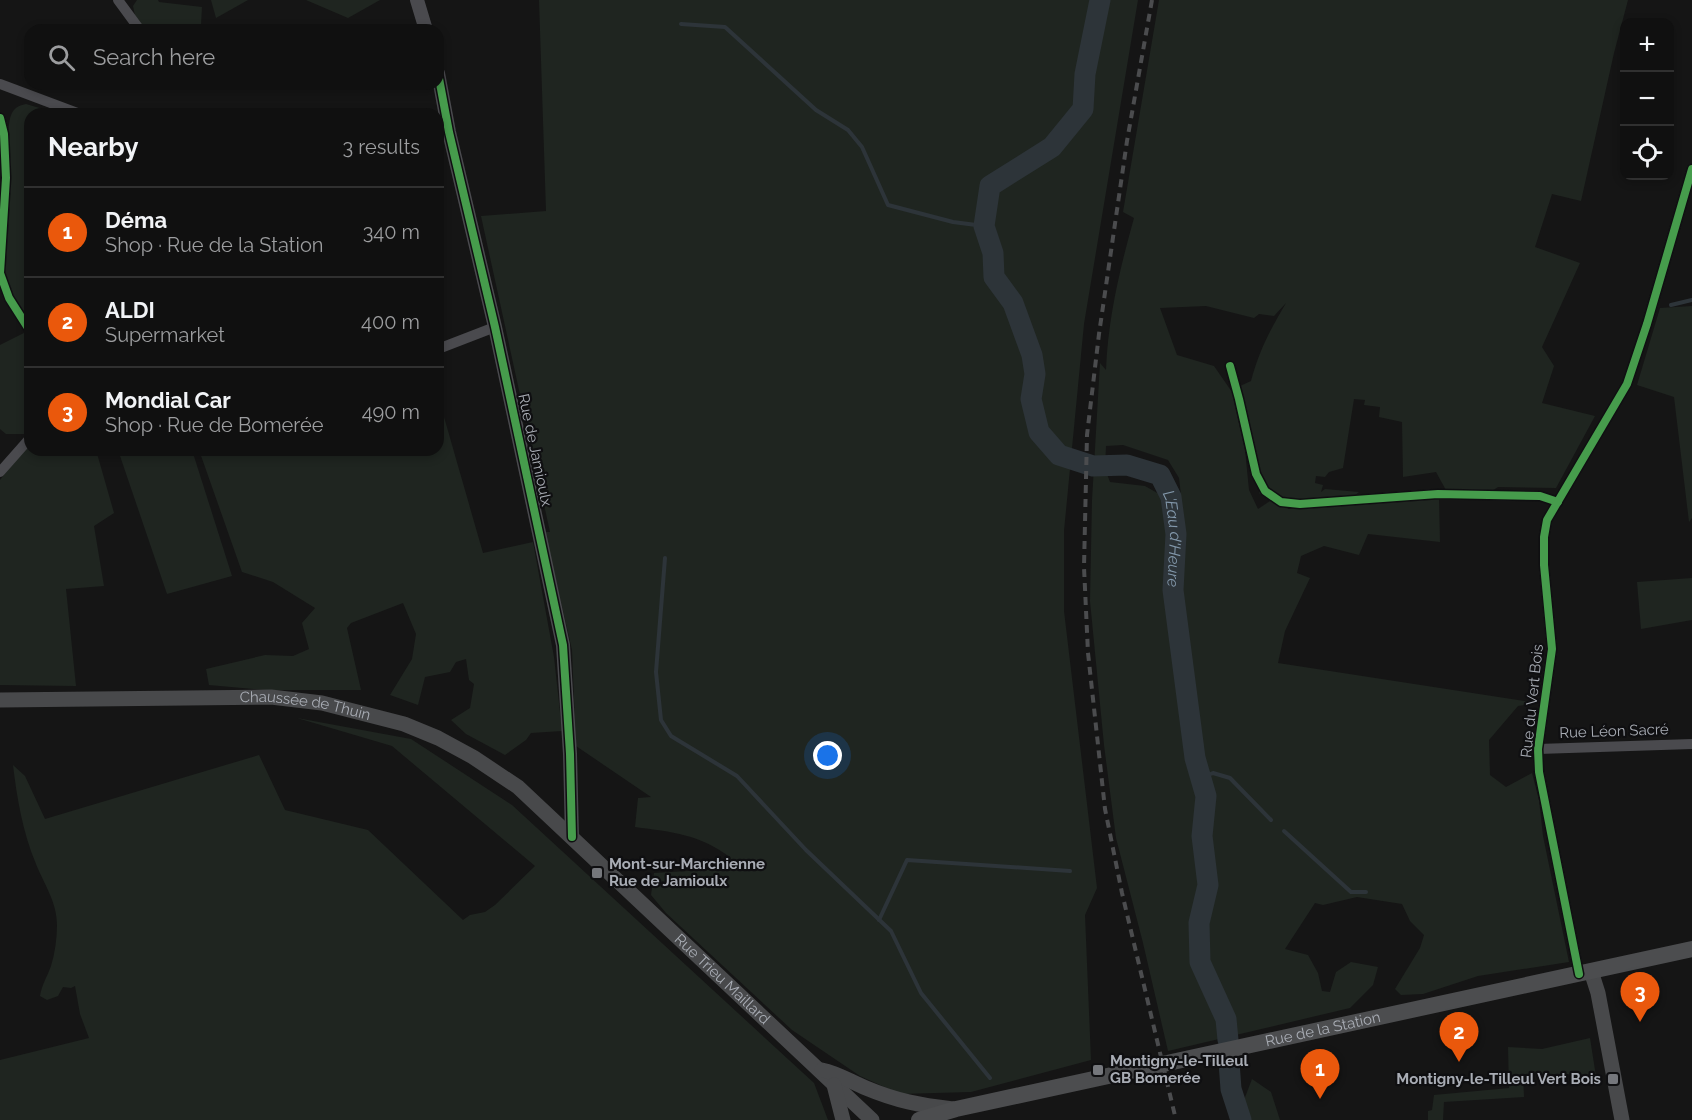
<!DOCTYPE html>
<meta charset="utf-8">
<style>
:root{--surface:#101010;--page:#191919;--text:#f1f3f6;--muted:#9c9d9f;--line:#303030;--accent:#ea580c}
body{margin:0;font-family:Raleway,sans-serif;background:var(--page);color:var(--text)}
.controls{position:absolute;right:18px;top:18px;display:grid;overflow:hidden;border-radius:12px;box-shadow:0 3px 9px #0003}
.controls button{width:54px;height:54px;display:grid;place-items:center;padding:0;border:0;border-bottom:2px solid var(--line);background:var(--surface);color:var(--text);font:30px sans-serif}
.you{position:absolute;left:828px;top:756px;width:21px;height:21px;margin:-15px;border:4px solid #fff;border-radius:50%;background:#1a73e8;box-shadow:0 0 0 9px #1a73e833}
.badge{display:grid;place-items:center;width:39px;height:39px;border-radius:50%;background:var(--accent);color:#fff;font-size:20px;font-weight:700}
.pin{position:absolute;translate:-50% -50px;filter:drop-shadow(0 2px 3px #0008)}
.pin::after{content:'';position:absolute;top:32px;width:21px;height:18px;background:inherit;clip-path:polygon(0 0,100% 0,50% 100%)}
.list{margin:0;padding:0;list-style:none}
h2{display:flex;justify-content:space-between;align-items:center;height:78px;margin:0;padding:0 24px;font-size:26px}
h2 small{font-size:20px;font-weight:400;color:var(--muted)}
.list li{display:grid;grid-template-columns:39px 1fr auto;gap:18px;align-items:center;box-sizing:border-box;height:90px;padding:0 24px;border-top:2px solid var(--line)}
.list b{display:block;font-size:22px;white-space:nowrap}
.list p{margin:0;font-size:20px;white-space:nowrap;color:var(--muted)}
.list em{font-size:20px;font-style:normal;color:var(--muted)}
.icon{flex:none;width:33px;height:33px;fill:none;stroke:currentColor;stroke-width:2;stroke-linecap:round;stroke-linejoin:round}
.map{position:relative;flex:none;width:1692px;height:1120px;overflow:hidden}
.search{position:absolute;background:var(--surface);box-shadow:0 3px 9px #0003;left:24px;top:24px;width:420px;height:66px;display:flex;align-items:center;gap:15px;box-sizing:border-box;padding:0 21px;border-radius:18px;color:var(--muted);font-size:22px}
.panel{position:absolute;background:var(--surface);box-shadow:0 3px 9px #0003;left:24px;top:108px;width:420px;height:348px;border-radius:18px}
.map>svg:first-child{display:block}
</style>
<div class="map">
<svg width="1692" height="1120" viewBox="0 0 1692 1120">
<rect width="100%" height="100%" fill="#151515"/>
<g fill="#1f2520" fill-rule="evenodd">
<polygon points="137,0 158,0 159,2 202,7 201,25 192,30 138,30 133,6"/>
<polygon points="211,0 248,0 216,18"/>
<polygon points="306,0 380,0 348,18"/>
<path d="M 539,0 L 1138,0 L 1084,324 L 1064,531 L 1064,611 L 1097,888 L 1085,915 L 1091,1060 L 971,1092 L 900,1094 L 860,1076 L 792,1030 L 666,913 L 651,895 L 654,873 L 721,869 L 731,858 C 700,834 672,832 635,827 L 638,798 L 651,797 L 576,746 L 572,650 L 545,532 L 550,532 L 481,216 L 546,211 Z"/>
<path d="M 1159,0 L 1628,0 L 1614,53 L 1581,201 L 1552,194 L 1535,247 L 1580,263 L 1542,347 L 1554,366 L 1542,403 L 1595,416 L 1556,488 L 1498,487 L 1492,491 L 1447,492 L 1436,472 L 1403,477 L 1402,422 L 1379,417 L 1380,407 L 1364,405 L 1365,400 L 1354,399 L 1343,468 L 1329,472 L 1325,477 L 1316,476 L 1315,483 L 1323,485 L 1321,492 L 1325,489 L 1359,492 L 1353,497 L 1285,501 L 1288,509 L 1302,509 L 1405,497 L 1439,498 L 1440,542 L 1368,534 L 1359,555 L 1324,546 L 1301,556 L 1297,573 L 1310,578 L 1285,631 L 1278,663 L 1537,703 L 1518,706 L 1489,740 L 1490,775 L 1506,787 L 1532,773 L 1539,800 L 1543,836 L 1569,962 L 1478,976 L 1423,994 L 1401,995 L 1395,989 L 1420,948 L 1424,935 L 1410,921 L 1402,904 L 1357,897 L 1323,905 L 1315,903 L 1285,949 L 1308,955 L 1318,973 L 1322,991 L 1330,992 L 1336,972 L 1351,962 L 1378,967 L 1373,985 L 1350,1008 L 1168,1051 L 1143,943 L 1116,838 L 1104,745 L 1090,601 L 1092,500 L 1100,363 L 1106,370 C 1108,318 1120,268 1134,218 L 1123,212 ZM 1286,303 C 1270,330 1259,351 1251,381 L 1240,386 L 1258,474 L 1259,493 L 1270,501 L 1258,509 L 1249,490 L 1245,450 L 1232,392 L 1214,366 L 1177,355 L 1160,308 L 1206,306 L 1254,318 L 1259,314 L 1274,316 ZM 1123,445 L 1168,460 L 1179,478 L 1181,495 L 1166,498 L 1145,486 L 1110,482 L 1105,469 L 1106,446 Z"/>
<path d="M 26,104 L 60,114 L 30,114 L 30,325 L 9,291 L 4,274 L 8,133 C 10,119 9,107 26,104 Z"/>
<polygon points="1692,306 1692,518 1689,522 1674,397 1637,385 1660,308"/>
<polygon points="26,332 30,339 30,432 25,434 6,434 0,429 0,345"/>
<polygon points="438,396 483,553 533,542 554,657 562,731 531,733 526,740 505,755 466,734 451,720 470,708 474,684 469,680 466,659 456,662 450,672 425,677 418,705 390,695 412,659 416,634 403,603 351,623 347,628 361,690 264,690 209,685 206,669 265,655 293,656 309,649 302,623 315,608 273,582 242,572 199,450 438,450"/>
<polygon points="30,443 30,450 96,450 114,513 94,526 104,586 66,589 76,686 0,685 0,480"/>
<polygon points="118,450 192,450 232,576 167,594"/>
<polygon points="1692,578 1692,620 1641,629 1637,582"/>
<path d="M 297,718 L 411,739 L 512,805 L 814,1083 L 828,1120 L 0,1120 L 0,1060 L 89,1038 L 80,1014 L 75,986 L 71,988 L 63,987 L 58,996 L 47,1000 L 40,996 C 42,984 47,977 51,966 C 55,953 57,938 57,925 C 57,902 44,884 36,864 C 23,833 17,799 13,765 L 25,776 L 45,819 L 259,755 L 285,810 L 368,830 L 463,920 L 470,915 L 485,912 L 495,905 L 535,866 L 392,746 Z"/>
<polygon points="1590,1038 1597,1083 1568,1074 1523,1074 1524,1097 1444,1102 1443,1120 1428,1120 1428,1111 1432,1110 1434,1095 1509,1088 1508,1047 1542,1049"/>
<polygon points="1252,1079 1271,1092 1280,1120 1246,1120 1244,1100"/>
</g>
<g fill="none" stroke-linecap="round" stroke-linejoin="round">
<g stroke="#2d3439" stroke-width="4">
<polyline points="681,24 725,27 816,110 848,130 862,147 888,205 953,222 984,226"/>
<polyline points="1671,305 1692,300"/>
<polyline points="665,558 656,672 661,720 671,736 737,776 806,850 891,931 921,993 990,1078"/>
<polyline points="1201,778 1213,773 1230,778 1271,820"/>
<polyline points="1284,831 1351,892 1366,892"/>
<polyline points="879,920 907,860 1070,871"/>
</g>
<g stroke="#2d3439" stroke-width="21">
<path id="s1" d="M 1100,0 L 1085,74 L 1083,109 L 1052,147 L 990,186 L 984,226 L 993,253 L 994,277 L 1013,303 L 1032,355 L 1035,374 L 1031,399 L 1039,432 L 1059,455 L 1093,466 L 1127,465 L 1160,475 L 1171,497 L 1176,534 L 1173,590 L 1195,758 L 1206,796 L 1202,836 L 1208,885 L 1199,923 L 1200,962 L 1226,1019 L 1228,1040"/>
<polyline points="1229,1062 1231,1089 1241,1120"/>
</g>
<g stroke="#4a4a4e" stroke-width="10">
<polyline points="118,0 140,30"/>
<polyline points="0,84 80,114"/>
<polyline points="0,118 4,134 6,178 0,273 9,298 30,331"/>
<polyline points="438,349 495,327"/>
<polyline points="1230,366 1239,399 1256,474 1265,491 1281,502 1300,504 1438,494 1540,496 1558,502"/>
<polyline points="0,472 30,438"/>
<polyline points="1538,749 1692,744"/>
<polyline points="1579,974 1539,772 1538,749 1552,649 1544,565 1544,537 1547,520 1627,384 1647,324 1692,169"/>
</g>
<g stroke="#4a4a4e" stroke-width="14">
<polyline points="417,0 426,30"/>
<polyline points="438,73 449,132 495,327 563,645 570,754 572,837"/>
</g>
<g stroke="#48494b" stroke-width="15">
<path id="s2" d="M 0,700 L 271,697 L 322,703 L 404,724 L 438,738 L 473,757 L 518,787 L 872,1120"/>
<polyline points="1591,971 1598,993 1622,1120"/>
<path d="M 822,1070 C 838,1073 851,1082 866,1088 C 897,1101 919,1105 953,1109"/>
<polyline points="834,1085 843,1120"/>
</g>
<path stroke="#4c4d4f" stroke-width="16" id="s3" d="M 919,1120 L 956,1109 L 1692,949"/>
<polyline stroke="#4b4c4e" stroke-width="4" stroke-dasharray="8 6" stroke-linecap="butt" points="1152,0 1127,141 1099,334 1087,435 1084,567 1088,653 1105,809 1122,893 1176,1120"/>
<defs>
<g id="cycleway">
<polyline points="438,73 449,132 495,327 563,645 570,754 572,837"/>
<polyline points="0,118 4,134 6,178 0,273 9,298 30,331"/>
<polyline points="1230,366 1239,399 1256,474 1265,491 1281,502 1300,504 1438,494 1540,496 1558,502"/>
<polyline points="1579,974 1539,772 1538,749 1552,649 1544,565 1544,537 1547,520 1627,384 1647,324 1692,169"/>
</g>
</defs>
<use href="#cycleway" stroke="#0f0f11" stroke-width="11"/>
<use href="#cycleway" stroke="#469c4c" stroke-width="8"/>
</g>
<g fill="#75777c" stroke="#0f0f11" stroke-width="2">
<rect x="591" y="867" width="12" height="12" rx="3"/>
<rect x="1092" y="1064" width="12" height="12" rx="3"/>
<rect x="1607" y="1073" width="12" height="12" rx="3"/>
</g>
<g text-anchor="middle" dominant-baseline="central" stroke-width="4.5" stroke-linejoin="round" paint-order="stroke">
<g font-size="15" fill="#a8acb4" stroke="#0f0f11">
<text transform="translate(535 450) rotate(78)">Rue de Jamioulx</text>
<text transform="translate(1532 701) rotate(-84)">Rue du Vert Bois</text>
<text stroke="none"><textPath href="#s2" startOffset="306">Chaussée de Thuin</textPath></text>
<text transform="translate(1614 731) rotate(-2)">Rue Léon Sacré</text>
<text stroke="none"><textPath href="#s2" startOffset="818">Rue Trieu Maillard</textPath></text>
<text stroke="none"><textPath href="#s3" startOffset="414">Rue de la Station</textPath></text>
</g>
<g font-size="15" font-weight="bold" fill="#a8acb4" stroke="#0f0f11" text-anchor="start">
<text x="609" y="864">Mont-sur-Marchienne<tspan x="609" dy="17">Rue de Jamioulx</tspan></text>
<text x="1110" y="1061">Montigny-le-Tilleul<tspan x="1110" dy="17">GB Bomerée</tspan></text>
<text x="1601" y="1079" text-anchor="end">Montigny-le-Tilleul Vert Bois</text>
</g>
<g font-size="16" font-style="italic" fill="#8398ab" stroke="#0f0f11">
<text stroke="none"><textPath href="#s1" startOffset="693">L'Eau d'Heure</textPath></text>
</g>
</g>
</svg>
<div class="controls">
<button>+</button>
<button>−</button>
<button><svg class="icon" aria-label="locate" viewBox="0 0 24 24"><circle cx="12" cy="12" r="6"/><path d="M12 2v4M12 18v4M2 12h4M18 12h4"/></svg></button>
</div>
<div class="you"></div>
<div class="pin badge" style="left:1320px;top:1099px">1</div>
<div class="pin badge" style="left:1459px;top:1062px">2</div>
<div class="pin badge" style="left:1640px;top:1022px">3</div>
<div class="search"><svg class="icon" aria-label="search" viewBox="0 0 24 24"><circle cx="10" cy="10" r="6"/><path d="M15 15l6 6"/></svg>Search here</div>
<section class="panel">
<h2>Nearby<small>3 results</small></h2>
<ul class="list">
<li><span class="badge">1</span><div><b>Déma</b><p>Shop · Rue de la Station</p></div><em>340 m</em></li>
<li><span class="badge">2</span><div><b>ALDI</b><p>Supermarket</p></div><em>400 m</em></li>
<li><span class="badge">3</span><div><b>Mondial Car</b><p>Shop · Rue de Bomerée</p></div><em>490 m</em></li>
</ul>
</section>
</div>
